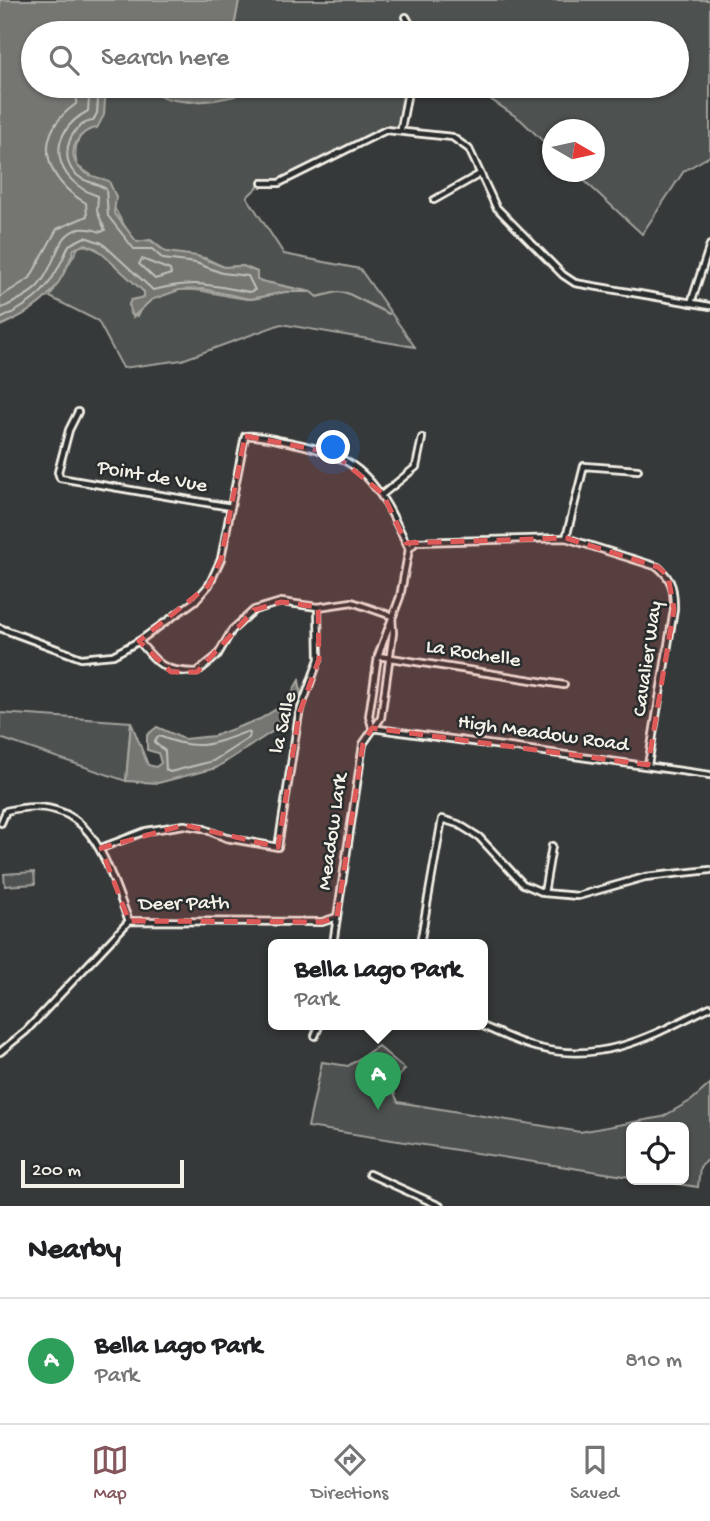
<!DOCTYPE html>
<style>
:root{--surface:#fff;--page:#f6f6f6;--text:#202124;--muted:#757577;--line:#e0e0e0;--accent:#84575d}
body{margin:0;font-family:"Gochi Hand",sans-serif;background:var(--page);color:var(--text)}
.controls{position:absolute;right:21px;bottom:21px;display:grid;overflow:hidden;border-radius:10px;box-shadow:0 2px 5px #0004}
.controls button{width:63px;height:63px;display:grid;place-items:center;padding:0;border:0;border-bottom:2px solid var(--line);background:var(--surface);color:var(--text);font:35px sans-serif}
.compass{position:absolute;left:542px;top:119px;width:63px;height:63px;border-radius:50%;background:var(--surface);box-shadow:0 2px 5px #0004;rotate:99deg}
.scale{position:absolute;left:21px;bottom:18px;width:163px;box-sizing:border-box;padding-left:7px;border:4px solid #f4f1e8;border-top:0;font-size:19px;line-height:24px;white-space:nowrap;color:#f4f1e8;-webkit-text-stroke:5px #2a2d2e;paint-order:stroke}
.you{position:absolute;left:334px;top:448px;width:24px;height:24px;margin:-18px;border:5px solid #fff;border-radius:50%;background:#1a73e8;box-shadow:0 0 0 10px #1a73e833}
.badge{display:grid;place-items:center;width:46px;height:46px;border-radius:50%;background:var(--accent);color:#fff;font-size:23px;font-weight:700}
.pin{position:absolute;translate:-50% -58px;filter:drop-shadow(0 2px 4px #0008)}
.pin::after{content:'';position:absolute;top:37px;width:24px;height:21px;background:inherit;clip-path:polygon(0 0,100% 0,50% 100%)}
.popup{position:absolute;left:268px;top:939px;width:220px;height:91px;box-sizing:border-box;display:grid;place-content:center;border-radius:10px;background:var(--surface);filter:drop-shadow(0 2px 5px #0005);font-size:23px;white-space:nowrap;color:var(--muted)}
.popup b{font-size:26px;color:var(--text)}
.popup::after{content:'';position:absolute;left:50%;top:100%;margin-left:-14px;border:14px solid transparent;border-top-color:var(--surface)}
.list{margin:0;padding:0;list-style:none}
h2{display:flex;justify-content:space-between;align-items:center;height:91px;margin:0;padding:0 28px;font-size:30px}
h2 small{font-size:23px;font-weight:400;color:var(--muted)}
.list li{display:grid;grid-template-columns:46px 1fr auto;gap:21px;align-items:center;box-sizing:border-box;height:126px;padding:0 28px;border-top:2px solid var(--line)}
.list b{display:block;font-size:26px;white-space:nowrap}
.list p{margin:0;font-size:23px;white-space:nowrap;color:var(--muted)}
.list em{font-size:23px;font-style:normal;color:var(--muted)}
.icon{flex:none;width:38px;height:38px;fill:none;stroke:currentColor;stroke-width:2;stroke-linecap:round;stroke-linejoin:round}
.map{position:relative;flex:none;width:710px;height:1206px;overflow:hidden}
.search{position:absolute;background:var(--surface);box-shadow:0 2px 5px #0004;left:21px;right:21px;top:21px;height:77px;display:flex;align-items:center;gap:18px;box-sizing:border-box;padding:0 24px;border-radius:38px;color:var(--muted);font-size:26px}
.sheet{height:217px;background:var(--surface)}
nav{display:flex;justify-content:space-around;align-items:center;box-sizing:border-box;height:98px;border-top:2px solid var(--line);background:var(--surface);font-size:19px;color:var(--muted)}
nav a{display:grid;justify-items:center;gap:4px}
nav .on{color:var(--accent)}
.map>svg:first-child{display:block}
</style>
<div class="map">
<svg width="710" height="1206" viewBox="0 0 710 1206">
<rect width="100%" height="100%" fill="#363939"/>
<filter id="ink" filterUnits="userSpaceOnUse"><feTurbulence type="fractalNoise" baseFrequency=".0143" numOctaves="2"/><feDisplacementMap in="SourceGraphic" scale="14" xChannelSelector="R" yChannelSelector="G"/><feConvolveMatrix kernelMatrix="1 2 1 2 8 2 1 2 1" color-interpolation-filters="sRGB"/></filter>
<g filter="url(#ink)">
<g fill="#4e514f" stroke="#a1a19c" stroke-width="2">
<polygon points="239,0 710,0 710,156 684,171 642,234 575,172 594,172 594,130 552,130 552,150 521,120 471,86 677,86 677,33 233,33"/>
<path d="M 106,86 L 142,86 L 188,102 L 220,99 L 241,90 L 242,86 L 409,86 L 401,129 L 386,130 L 279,183 L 262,183 L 247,197 L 284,254 L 360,269 L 415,347 L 281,324 L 182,360 L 123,368 L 98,321 L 50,297 L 79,246 C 97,241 132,278 144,292 L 144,297 L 129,304 L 130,314 L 137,316 C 166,272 207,295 247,299 C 260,300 272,293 285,292 C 292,291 299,292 307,291 L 261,281 L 257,279 L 257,272 L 243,266 L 224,267 L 205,258 L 166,252 L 151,240 L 137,243 C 118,221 113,199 95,179 C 90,173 83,170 77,166 C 69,130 93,133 103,108 C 105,102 104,92 106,86 Z"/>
<polygon points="0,713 131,722 126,781 0,738"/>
<polygon points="34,872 35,884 5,886 4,874"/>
<polygon points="378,1046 405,1069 391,1086 398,1102 580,1132 662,1117 692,1100 710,1084 710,1158 700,1167 698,1187 652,1180 684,1180 684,1127 631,1127 631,1177 308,1127 322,1062 348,1066"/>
</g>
<g fill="#757572" stroke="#a8a7a1" stroke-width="2">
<path d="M 0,0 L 239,0 L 233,33 L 33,33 L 33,86 L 106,86 L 104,115 L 97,128 C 80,129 66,150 78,166 C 85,176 98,177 109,181 L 116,197 L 114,213 L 137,242 L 150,240 L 166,252 L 197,256 L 224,267 L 243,266 L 257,272 L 257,279 L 261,281 L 311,292 L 285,292 L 250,299 L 203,289 L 179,290 L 151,300 L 133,317 L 129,304 L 131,300 L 144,297 L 144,292 L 97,249 L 86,244 L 74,249 C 60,291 41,308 0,326 Z"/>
<path d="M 142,86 L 242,86 L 235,96 C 205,103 167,107 142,86 Z"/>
<polygon points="299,680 301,693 281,726 216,768 158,783 126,781 131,722 148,765 156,767 161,763 158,753 147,750 147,735 157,727 184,739 214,736 260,719 286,703"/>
</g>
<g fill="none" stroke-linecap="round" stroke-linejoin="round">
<g stroke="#c1bfb9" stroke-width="2">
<path d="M 155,86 C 178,97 185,91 209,91 C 219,91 227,93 235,86"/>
<polygon points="142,259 170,270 171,274 155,279 139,264"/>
<path d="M 0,297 L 30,278 L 57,229 L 87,216 L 86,203 C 43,179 32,134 76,104 L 79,86"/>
<path d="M 0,309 C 12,303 29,296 38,286 C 61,261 55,216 101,232 L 105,230 L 97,211 L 98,196 C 53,181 44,134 88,111 L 90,86"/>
<path d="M 0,319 C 41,300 52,285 69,245 L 85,237 L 102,243 L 153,290 C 197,279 207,285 250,292 L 255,290 L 248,276 L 222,273 L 196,263 L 163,259 L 152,249 L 134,249 L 108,216 L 106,189 C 96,182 80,182 72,170 C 60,152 72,123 93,121 L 97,113 L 99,86"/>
<path d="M 246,732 L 250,733 L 249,738 L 213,761 L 170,772 L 166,770 L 165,751 L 154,742 L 159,736 C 196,751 209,746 246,732 Z"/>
</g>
<polyline stroke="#a8a7a1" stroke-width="2" points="311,292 317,297 337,292 347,293 389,314"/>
<defs>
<g id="street">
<polyline points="406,17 415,33"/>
<polyline points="401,129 409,86"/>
<polyline points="262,183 279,183 386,130 452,137 469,149 496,207 563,275 575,283 710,306"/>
<polyline points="434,200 480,174"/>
<polyline points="691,303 710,245"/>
<path d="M 78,412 L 69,430 L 58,472 L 60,478 L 231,507 L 245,436 C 258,434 275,440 288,442 C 365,457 377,482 409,549"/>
<polyline points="383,494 416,467 422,438"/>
<polyline points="566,538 584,466 638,470"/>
<path d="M 409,549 L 416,542 L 566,538 L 658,567 C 673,580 674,590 674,609 L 648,765"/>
<polyline points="0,628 81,658 113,655 139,641 195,601 209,585 221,559 231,507"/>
<path d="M 139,641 C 159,666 165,672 197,672 L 217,656 L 232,630 L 254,610 L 281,602 L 318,607 L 352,602 L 392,616"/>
<polyline points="378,656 564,685"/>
<polyline points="372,727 369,716 378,656 400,597 409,549"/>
<polyline points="372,728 710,775"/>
<path d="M 1,823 L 6,811 C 91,790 104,858 129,921"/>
<polyline points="101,848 146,831 184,825 202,828 226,838 278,847 299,714 319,659 318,607"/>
<polyline points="544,893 552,846"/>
<polyline points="333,944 363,744 381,718 393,633 392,616"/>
<polyline points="420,944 442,819 458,824 479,837 523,884 544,893 578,896 645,877 710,870"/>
<path d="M 478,1024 C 497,1032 518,1043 539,1048 C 605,1064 653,1035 710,1007"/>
<polyline points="315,1036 320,1024"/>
<polyline points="0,1052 26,1031 129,921 322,922 337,917"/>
<polyline points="369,1174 440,1206"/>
</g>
</defs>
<use href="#street" stroke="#f4f1e8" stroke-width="10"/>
<use href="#street" stroke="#2a2d2e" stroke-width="4.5"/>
</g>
</g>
<path fill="#de5a58" fill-opacity="0.2" stroke="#de5a58" stroke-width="5" stroke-dasharray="14 9" stroke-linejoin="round" d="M 245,436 L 333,453 L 383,494 L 406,543 L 566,538 L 658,567 L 668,576 L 674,609 L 648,765 L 372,728 L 363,744 L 337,917 L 322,922 L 129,921 L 101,848 L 184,825 L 278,847 L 299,714 L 319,659 L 318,607 L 281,602 L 254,610 L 197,672 L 171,672 L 139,641 L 209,585 L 221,559 Z"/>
<g text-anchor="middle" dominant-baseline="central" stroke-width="5" stroke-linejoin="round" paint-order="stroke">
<g font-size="21" fill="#f4f1e8" stroke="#2a2d2e">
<text transform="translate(152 478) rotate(10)">Point de Vue</text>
<text transform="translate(473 655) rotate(9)">La Rochelle</text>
<text transform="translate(649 659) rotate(-82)">Cavalier Way</text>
<text transform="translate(285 723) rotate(-77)">la Salle</text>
<text transform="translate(543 735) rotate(8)">High Meadow Road</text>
<text transform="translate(334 832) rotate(-82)">Meadow Lark</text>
<text transform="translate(184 905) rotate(-1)">Deer Path</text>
</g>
</g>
</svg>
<div class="controls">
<button><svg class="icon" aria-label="locate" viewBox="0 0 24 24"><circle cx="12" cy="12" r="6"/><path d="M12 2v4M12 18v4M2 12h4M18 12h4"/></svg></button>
</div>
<svg class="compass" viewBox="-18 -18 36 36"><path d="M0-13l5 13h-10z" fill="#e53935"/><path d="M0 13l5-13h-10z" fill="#757577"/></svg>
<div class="scale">200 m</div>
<div class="you"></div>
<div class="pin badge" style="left:378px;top:1110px;background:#2e9e5b">A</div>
<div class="popup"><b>Bella Lago Park</b>Park</div>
<div class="search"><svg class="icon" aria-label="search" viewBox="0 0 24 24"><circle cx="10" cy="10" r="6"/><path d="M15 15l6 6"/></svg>Search here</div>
</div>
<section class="sheet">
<h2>Nearby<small></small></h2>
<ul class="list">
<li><span class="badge" style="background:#2e9e5b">A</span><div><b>Bella Lago Park</b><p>Park</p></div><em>810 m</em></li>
</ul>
</section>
<nav>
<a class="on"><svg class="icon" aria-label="map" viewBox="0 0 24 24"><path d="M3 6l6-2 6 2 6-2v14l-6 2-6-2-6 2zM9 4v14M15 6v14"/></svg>Map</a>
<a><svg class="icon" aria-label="directions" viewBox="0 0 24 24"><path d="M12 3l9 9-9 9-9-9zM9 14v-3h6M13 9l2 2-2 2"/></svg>Directions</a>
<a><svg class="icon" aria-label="saved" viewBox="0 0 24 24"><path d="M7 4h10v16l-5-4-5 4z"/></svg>Saved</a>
</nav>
